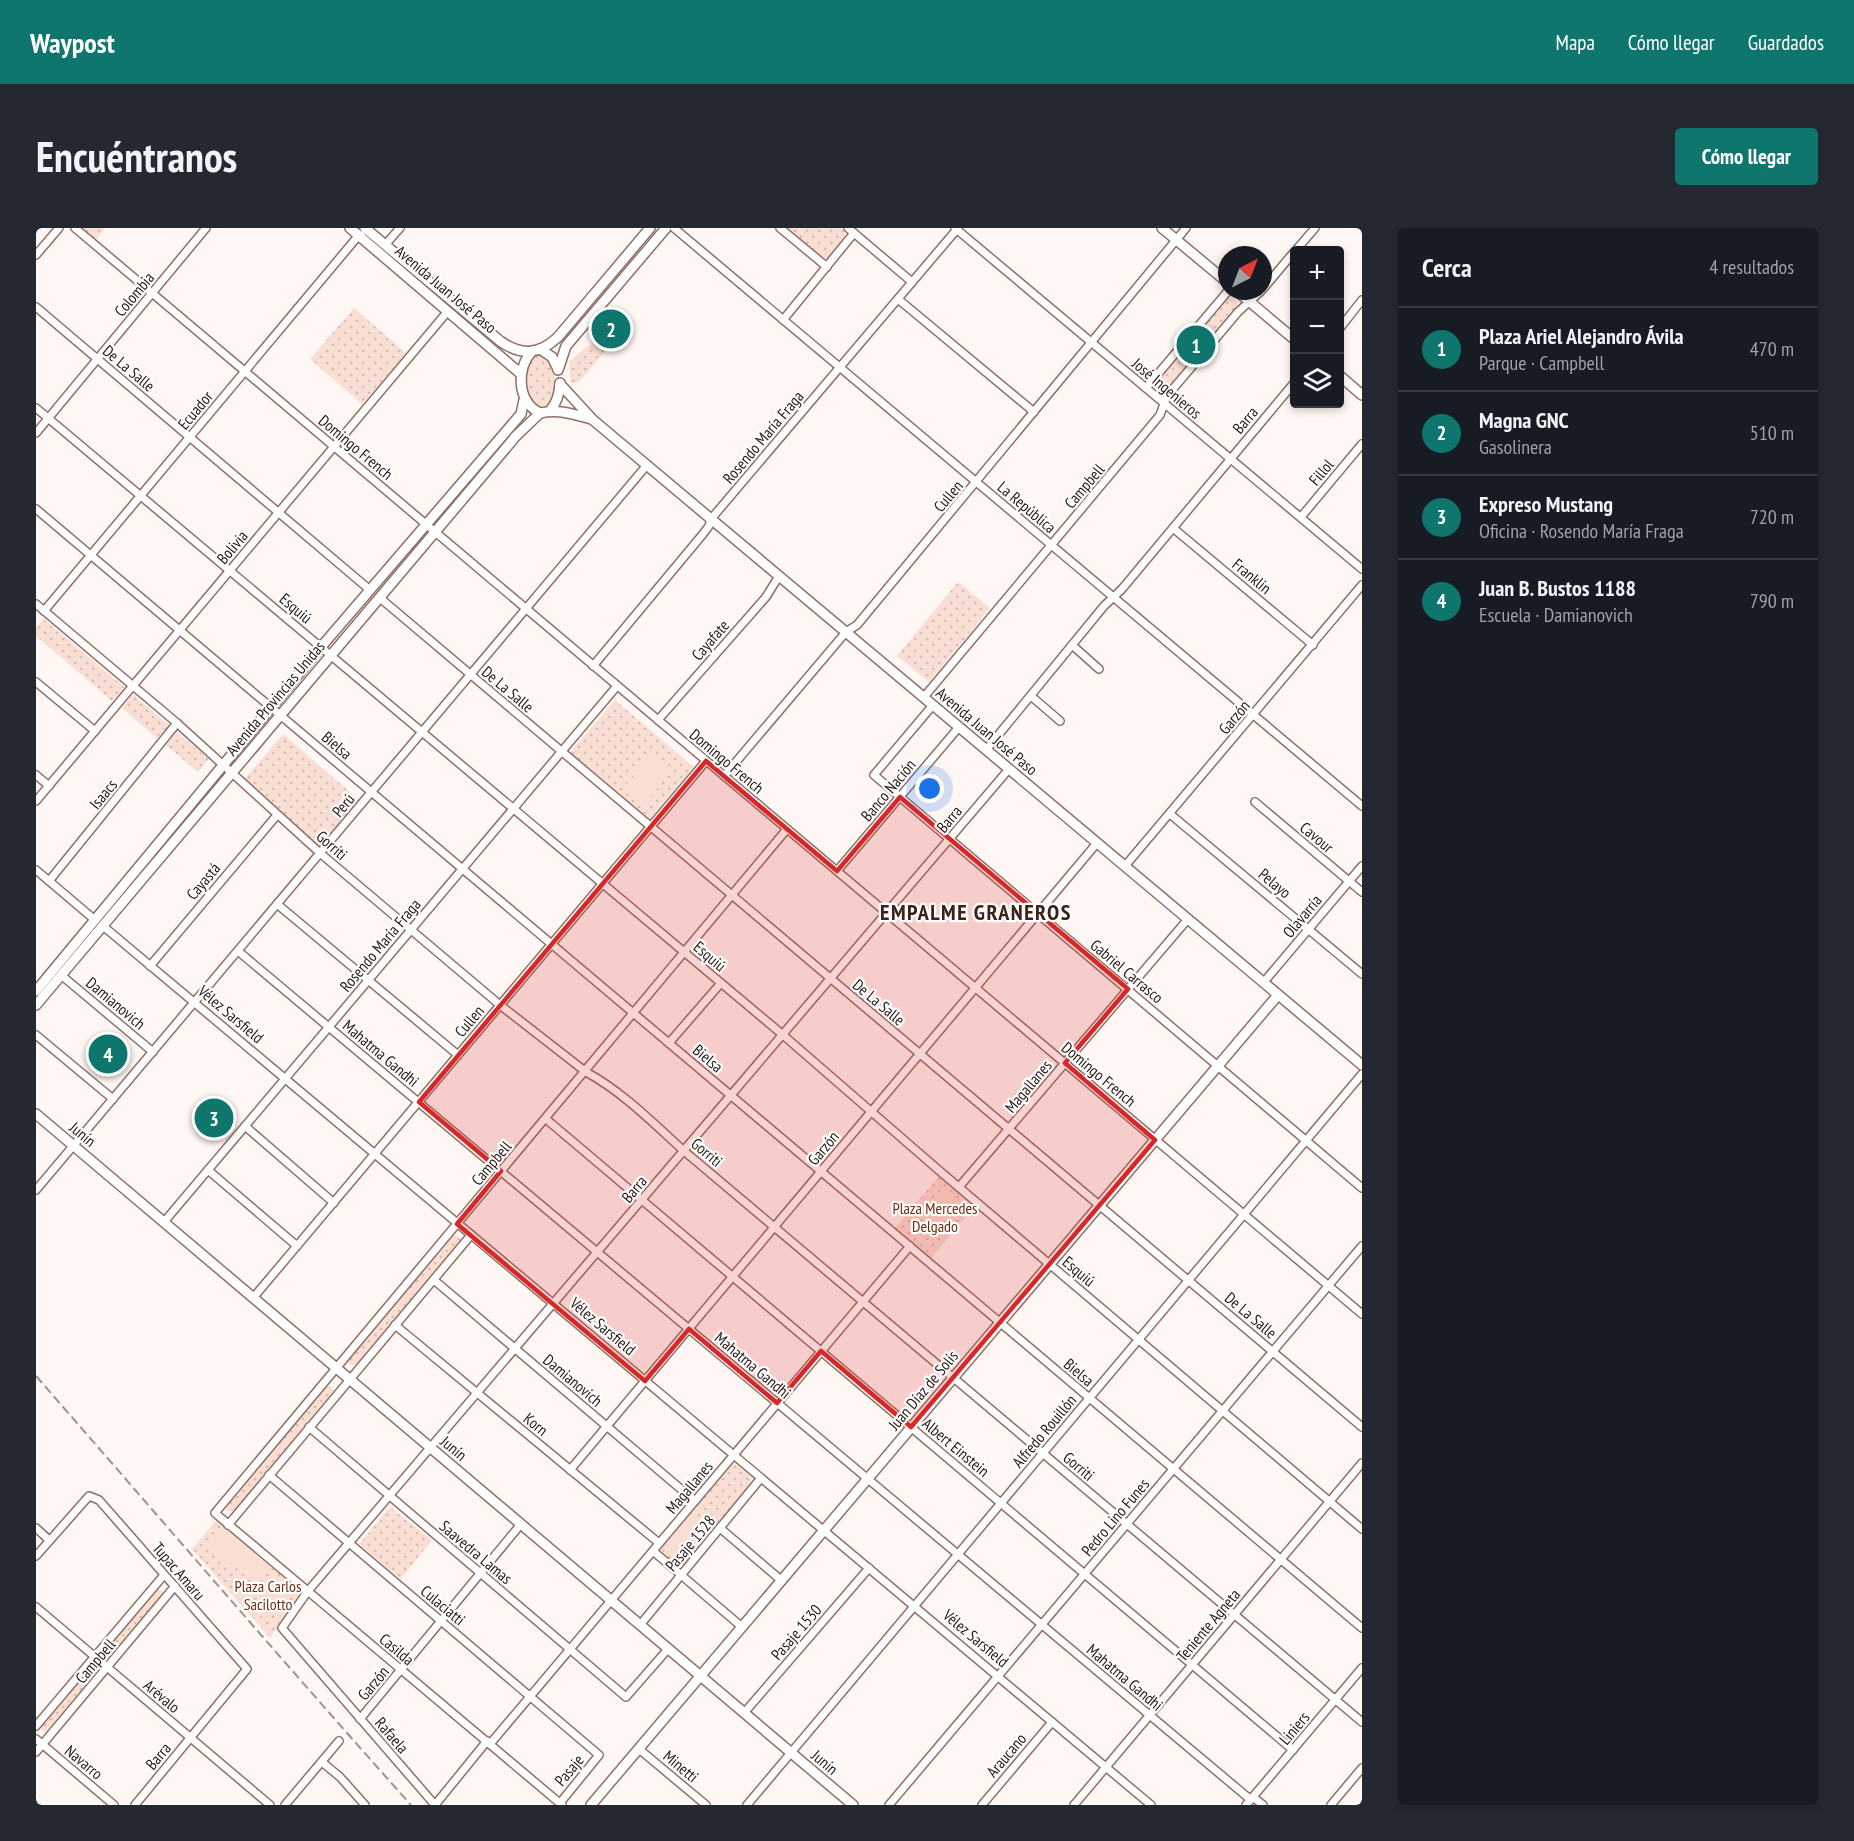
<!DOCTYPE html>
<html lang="es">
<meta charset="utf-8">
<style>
:root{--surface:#171b24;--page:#242831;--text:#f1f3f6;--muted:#9ea1a6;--line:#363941;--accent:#0f766e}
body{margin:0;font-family:"PT Sans Narrow",sans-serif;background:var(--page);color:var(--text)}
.controls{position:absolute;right:18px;top:18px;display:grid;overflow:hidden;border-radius:6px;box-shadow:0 3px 9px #0003}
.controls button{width:54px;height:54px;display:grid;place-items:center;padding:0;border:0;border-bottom:2px solid var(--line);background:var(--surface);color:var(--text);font:30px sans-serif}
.compass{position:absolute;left:1182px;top:18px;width:54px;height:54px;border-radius:50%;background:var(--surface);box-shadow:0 3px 9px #0003;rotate:42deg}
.you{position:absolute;left:894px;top:561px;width:21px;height:21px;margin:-15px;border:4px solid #fff;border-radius:50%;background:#1a73e8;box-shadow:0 0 0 9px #1a73e833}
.badge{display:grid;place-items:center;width:39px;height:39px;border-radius:50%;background:var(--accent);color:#fff;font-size:20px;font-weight:700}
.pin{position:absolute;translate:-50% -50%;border:3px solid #fff;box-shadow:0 2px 6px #0006}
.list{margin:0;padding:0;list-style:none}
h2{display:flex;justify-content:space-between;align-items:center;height:78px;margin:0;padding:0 24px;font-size:26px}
h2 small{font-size:20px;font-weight:400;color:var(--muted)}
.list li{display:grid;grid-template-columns:39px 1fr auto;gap:18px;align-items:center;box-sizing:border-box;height:84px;padding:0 24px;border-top:2px solid var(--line)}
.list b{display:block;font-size:22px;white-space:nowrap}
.list p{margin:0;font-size:20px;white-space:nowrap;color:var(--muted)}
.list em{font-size:20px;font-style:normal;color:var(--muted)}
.icon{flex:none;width:33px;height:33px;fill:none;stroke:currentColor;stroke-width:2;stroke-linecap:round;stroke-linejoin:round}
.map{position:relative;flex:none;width:1326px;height:1577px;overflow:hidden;border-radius:6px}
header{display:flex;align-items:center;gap:36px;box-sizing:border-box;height:84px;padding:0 30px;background:var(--accent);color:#fff}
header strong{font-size:28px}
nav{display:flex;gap:33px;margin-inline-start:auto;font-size:21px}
.intro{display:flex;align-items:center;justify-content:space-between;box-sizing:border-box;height:144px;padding:0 36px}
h1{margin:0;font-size:42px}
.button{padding:15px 27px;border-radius:6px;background:var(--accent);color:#fff;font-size:21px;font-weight:700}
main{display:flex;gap:36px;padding:0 36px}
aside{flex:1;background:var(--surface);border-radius:6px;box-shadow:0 3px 9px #0003}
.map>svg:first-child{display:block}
</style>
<header>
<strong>Waypost</strong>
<nav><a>Mapa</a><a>Cómo llegar</a><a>Guardados</a></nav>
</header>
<div class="intro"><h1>Encuéntranos</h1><a class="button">Cómo llegar</a></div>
<main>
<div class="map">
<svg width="1326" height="1577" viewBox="0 0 1326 1577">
<defs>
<pattern id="grass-dots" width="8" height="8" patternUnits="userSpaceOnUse" patternTransform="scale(1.5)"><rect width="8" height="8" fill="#f9ded4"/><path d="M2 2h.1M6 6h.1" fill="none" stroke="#d5beb5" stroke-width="1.8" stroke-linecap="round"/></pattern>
</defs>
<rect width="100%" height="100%" fill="#fff7f4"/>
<g fill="url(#grass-dots)">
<polygon points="44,0 69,0 59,13"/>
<polygon points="751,0 804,0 808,3 809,8 793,30 787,30"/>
<polygon points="1189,70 1197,70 1200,73 1202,81 1132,163 1126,166 1119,162 1119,153"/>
<polygon points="318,80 370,125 326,176 274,131"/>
<polygon points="559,115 565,117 569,121 568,125 543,154 535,155 533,134 549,120"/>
<path d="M 504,126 C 522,135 523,164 512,179 L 505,180 L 493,170 C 491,155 486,132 504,126 Z"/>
<polygon points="922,354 954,380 893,454 861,428"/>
<polygon points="8,391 88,459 76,473 0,408 0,400"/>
<polygon points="97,467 133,497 121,510 86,480"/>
<polygon points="579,472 658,539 613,592 533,526"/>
<polygon points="141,504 173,531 162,544 130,517"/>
<polygon points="247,506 323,572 284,620 208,552"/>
<polygon points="906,945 941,975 892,1034 856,1003"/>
<polygon points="417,1006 425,1011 423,1017 321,1137 315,1137 312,1135 313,1129"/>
<polygon points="295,1158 297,1163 294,1169 198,1283 190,1283 192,1274 287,1162 290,1159"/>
<polygon points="697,1235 716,1249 714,1257 649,1335 638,1337 627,1328 625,1318"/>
<polygon points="354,1279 396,1312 365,1351 323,1316"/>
<polygon points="181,1291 268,1364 234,1410 156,1321"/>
<polygon points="122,1361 127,1363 126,1368 79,1424 75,1424 73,1418"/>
<polygon points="55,1438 60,1440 60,1445 11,1503 7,1504 5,1498"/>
</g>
<g fill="#f9ded4">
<polygon points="616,525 636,541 609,576 588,560"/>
<polygon points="906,963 923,977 902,1001 886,987"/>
<polygon points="659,1285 675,1299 645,1334 629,1320"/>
<polygon points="187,1297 237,1338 221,1357 171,1316"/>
</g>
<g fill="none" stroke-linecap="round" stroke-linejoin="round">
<defs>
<g id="street">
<polyline points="39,0 1326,1086"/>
<polyline points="638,0 1326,578"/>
<polyline points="744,0 791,39"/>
<polyline points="812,0 876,54"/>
<polyline points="919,0 1326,341"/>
<polyline points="349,17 364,0"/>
<polyline points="1260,22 1279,0"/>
<polyline points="0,27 23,0"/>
<polyline points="1227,61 1258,24"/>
<polyline points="862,71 998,184"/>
<polyline points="0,79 334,362"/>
<polyline points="747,92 818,5"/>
<polyline points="1304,100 1326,72"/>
<polyline points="1110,160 1192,63"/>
<polyline points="0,180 747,807 906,945 1326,1301"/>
<polyline points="0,205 170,0"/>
<polyline points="0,281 1326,1400"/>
<polyline points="1265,289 1326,216"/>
<polyline points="1137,300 1277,417"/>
<polyline points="344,370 1326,1199"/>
<path d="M 0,376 L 141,495 L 284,625 L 464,777 L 550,844 C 587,864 617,895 648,923 L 1326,1494"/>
<polyline points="8,383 323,7 325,7"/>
<polyline points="1036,417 1063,441"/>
<polyline points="557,438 667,306 673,298 675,291 922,0"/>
<polyline points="0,454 59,503"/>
<polyline points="995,468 1024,493"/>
<polyline points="888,469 1124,187 1131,168 1202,84 1225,63"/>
<polyline points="897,477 838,547 1326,960"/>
<polyline points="622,492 730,369 743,348"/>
<polyline points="950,522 1068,378 1086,361 1258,155"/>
<polyline points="0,547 13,558"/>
<polyline points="688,548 810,404 821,397 1150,0"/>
<polyline points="0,573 412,83"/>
<polyline points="1219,574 1326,664"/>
<polyline points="1134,586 1326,746"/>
<polyline points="1089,638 1326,357"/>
<polyline points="0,642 59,692"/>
<polyline points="801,643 923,499"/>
<polyline points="13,653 141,495"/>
<polyline points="241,676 422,827"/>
<polyline points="67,698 1115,1577"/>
<polyline points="202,723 1215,1572"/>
<polyline points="114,738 241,587"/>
<polyline points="25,747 117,824"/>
<polyline points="1227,755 1326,638"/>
<polyline points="0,807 77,871"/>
<polyline points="633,815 685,755"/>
<polyline points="510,891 1257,1522"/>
<polyline points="209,898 298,975"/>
<polyline points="172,942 261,1018"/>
<polyline points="923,959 1152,691"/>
<polyline points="0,962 611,237"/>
<polyline points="128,994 581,458"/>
<polyline points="398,1052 659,1273"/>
<polyline points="217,1070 670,533"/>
<polyline points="359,1097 623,1315"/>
<polyline points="273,1199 590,1469 632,1421"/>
<polyline points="534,1242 1061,615"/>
<polyline points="233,1247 563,1527 524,1575"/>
<polyline points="192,1297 435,1007"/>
<polyline points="0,1300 13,1312"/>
<polyline points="684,1300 746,1353"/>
<polyline points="617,1323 706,1399"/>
<polyline points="0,1328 53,1268 63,1272 211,1441 99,1577"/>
<polyline points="0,1379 234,1577"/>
<polyline points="604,1397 725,1250"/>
<polyline points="708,1485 833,1340"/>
<polyline points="324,1491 485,1296"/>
<polyline points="0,1498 128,1347"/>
<polyline points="0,1511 78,1577"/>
<polyline points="451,1513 399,1577 246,1400 272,1363 973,541"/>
<polyline points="454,1516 874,1018"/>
<polyline points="603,1521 670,1577"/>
<polyline points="0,1524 139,1358"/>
<polyline points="286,1534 304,1549 329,1577"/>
<polyline points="1217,1569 1227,1577"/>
<polyline points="249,1577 303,1513"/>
<polyline points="526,1577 179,1285 751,601"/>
<polyline points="711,1577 1326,846"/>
<polyline points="853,1577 1326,1018"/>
<polyline points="946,1577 1016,1494"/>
<polyline points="1038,1577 1326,1235"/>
<polyline points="1210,1577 1326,1440"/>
<polyline points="1295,1577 1326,1540"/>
</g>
<g id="secondary">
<polyline points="314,0 485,146"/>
<path d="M 329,0 L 464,113 C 485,128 503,127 522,109 L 614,0"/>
<polyline points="1126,0 1191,54"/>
<polyline points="1201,63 1258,111"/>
<polyline points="504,121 516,129 522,141"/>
<path d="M 496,123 C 480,141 481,174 504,185 C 523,181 537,186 555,191"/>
<polyline points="522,142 530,118 630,0"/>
<polyline points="1304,148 1326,167"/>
<polyline points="524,156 557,192 1326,837"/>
<path d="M 514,183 C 521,174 523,167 524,155"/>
<polyline points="0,763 285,419 485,186 488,172"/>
<polyline points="0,777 480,208 504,185"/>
<polyline points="0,886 817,1577"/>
<polyline points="555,1577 1242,767"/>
</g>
</defs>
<use href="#street" stroke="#906f64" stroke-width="10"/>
<use href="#secondary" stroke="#906f64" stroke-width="12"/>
<use href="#street" stroke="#fff" stroke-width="7"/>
<use href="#secondary" stroke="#fff" stroke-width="9"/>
<path stroke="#9d938f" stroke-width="2" stroke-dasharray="9 4.5" stroke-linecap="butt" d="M 0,1148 C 125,1291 248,1435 375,1577"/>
</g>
<path fill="#d62828" fill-opacity="0.2" stroke="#d62828" stroke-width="4.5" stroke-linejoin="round" d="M 670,533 L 801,643 L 864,569 L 1092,761 L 1029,835 L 1119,912 L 875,1199 L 785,1123 L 741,1175 L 653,1101 L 609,1153 L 421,996 L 465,943 L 383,874 Z"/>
<g text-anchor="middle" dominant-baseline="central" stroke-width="4.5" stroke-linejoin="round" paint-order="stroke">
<g font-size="16" fill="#271a15" stroke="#fff">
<text transform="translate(410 61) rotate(40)">Avenida Juan José Paso</text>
<text transform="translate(98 66) rotate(-50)">Colombia</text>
<text transform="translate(93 140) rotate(40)">De La Salle</text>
<text transform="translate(1131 160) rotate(40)">José Ingenieros</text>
<text transform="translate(159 182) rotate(-50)">Ecuador</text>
<text transform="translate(1209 192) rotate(-50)">Barra</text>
<text transform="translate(727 209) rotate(-50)">Rosendo María Fraga</text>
<text transform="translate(320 219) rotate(40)">Domingo French</text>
<text transform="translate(1285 244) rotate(-50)">Fillol</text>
<text transform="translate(1048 258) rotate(-50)">Campbell</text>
<text transform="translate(912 268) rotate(-50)">Cullen</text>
<text transform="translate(991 279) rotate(40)">La República</text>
<text transform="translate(196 319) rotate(-50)">Bolivia</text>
<text transform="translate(1216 348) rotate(40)">Franklin</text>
<text transform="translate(260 380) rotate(40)">Esquiú</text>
<text transform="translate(674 412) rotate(-49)">Cayafate</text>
<text transform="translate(472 461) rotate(40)">De La Salle</text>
<text transform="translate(239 470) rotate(-50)">Avenida Provincias Unidas</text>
<text transform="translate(1198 489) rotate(-50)">Garzón</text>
<text transform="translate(951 503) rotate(40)">Avenida Juan José Paso</text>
<text transform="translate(301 517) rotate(40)">Bielsa</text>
<text transform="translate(691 533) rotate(40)">Domingo French</text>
<text transform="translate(852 562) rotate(-50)">Banco Nación</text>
<text transform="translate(67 566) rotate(-51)">Isaacs</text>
<text transform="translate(307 577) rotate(-50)">Perú</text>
<text transform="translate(913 591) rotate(-50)">Barra</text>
<text transform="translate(1281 609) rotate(40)">Cavour</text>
<text transform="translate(296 617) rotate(41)">Gorriti</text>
<text transform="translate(167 653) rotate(-50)">Cayastá</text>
<text transform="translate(1239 655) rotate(40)">Pelayo</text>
<text transform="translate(1266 688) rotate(-50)">Olavarría</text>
<text transform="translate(344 717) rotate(-50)">Rosendo María Fraga</text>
<text transform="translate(674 728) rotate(40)">Esquiú</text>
<text transform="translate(1091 743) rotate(40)">Gabriel Carrasco</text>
<text transform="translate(843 774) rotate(40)">De La Salle</text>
<text transform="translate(80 775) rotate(40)">Damianovich</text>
<text transform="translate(195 786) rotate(40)">Vélez Sarsfield</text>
<text transform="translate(433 793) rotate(-50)">Cullen</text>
<text transform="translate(345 825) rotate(40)">Mahatma Gandhi</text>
<text transform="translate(672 830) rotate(40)">Bielsa</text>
<text transform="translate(1063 846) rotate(40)">Domingo French</text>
<text transform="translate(992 858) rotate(-50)">Magallanes</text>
<text transform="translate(47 906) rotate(40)">Junín</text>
<text transform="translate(787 920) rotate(-50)">Garzón</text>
<text transform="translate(671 924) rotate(40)">Gorriti</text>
<text transform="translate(455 935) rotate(-50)">Campbell</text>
<text transform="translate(598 961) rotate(-50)">Barra</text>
<text transform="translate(1043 1043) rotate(40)">Esquiú</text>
<text transform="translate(1215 1087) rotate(40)">De La Salle</text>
<text transform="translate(567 1098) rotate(40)">Vélez Sarsfield</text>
<text transform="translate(717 1137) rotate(40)">Mahatma Gandhi</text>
<text transform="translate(1043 1144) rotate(40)">Bielsa</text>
<text transform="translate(537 1152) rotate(40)">Damianovich</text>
<text transform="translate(887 1162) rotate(-50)">Juan Díaz de Solís</text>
<text transform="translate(500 1196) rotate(39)">Korn</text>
<text transform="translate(1008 1203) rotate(-50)">Alfredo Rouillón</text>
<text transform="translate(920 1219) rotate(40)">Albert Einstein</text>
<text transform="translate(418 1220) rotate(40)">Junín</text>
<text transform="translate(1043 1238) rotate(40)">Gorriti</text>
<text transform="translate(653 1259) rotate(-50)">Magallanes</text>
<text transform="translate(1079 1289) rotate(-50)">Pedro Lino Funes</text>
<text transform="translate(654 1315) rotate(-50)">Pasaje 1528</text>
<text transform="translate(440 1324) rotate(40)">Saavedra Lamas</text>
<text transform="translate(143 1343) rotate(49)">Tupac Amaru</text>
<text transform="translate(407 1377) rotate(40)">Culaciatti</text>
<text transform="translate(1172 1397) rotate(-50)">Teniente Agneta</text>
<text transform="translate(760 1404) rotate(-49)">Pasaje 1530</text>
<text transform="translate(940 1410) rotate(40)">Vélez Sarsfield</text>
<text transform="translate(361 1421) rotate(40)">Casilda</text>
<text transform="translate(59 1433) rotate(-50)">Campbell</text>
<text transform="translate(1089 1449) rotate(40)">Mahatma Gandhi</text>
<text transform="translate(337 1455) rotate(-50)">Garzón</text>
<text transform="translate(126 1468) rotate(40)">Arévalo</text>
<text transform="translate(1258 1500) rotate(-50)">Liniers</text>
<text transform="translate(356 1507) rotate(49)">Rafaela</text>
<text transform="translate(970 1527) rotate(-50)">Araucano</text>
<text transform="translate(122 1528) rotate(-50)">Barra</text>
<text transform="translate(48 1534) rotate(40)">Navarro</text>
<text transform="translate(789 1534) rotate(40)">Junín</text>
<text transform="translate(645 1538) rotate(40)">Minetti</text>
<text transform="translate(533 1542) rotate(-50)">Pasaje</text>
</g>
<g font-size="16" fill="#6e2c10" stroke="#fff">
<text x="899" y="980">Plaza Mercedes<tspan x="899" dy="18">Delgado</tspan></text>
<text x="232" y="1358">Plaza Carlos<tspan x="232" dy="18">Sacilotto</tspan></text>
</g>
<g font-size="22" font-weight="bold" letter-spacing="1.5" fill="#3c2218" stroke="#fff">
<text x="940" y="684">EMPALME GRANEROS</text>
</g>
</g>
</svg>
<div class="controls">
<button>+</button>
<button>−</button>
<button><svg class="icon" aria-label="layers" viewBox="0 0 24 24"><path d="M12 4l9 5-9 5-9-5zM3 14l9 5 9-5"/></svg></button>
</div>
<svg class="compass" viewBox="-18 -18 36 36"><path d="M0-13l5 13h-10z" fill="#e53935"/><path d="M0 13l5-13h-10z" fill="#9ea1a6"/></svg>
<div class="you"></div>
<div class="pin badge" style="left:1160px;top:117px">1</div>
<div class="pin badge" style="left:575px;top:101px">2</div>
<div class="pin badge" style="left:178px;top:890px">3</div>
<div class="pin badge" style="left:72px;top:826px">4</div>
</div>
<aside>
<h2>Cerca<small>4 resultados</small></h2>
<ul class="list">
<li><span class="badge">1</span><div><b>Plaza Ariel Alejandro Ávila</b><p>Parque · Campbell</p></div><em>470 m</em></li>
<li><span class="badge">2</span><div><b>Magna GNC</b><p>Gasolinera</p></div><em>510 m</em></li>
<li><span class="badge">3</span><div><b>Expreso Mustang</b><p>Oficina · Rosendo María Fraga</p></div><em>720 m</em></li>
<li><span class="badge">4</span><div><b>Juan B. Bustos 1188</b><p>Escuela · Damianovich</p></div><em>790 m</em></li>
</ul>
</aside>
</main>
